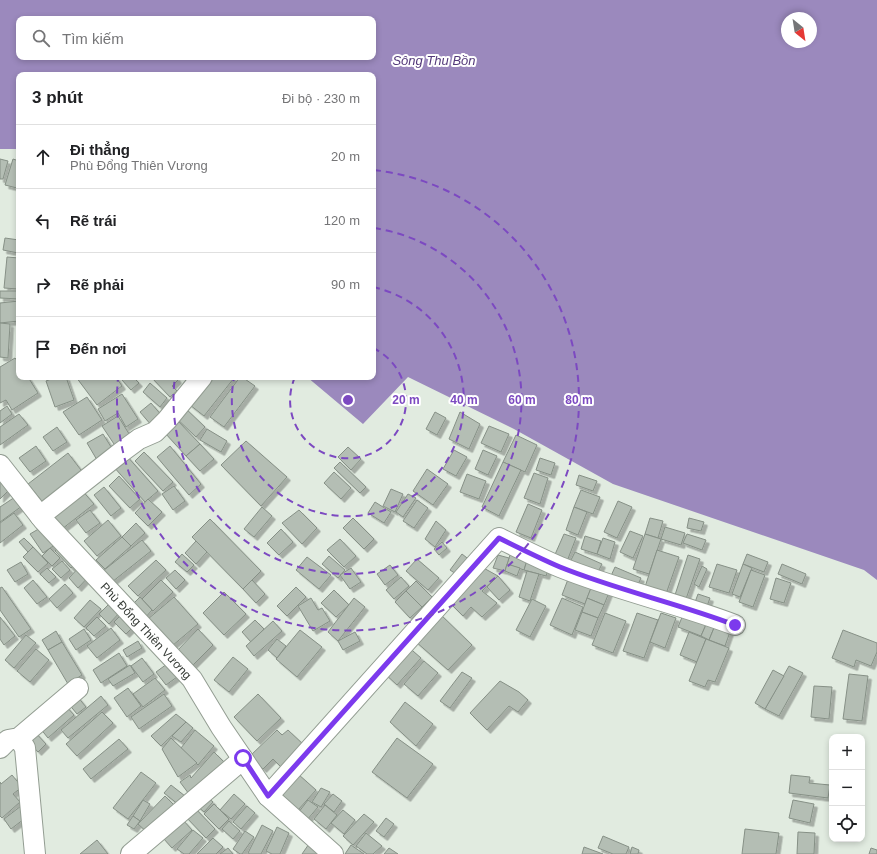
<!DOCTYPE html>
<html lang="vi">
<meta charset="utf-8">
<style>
:root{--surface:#fff;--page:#f2f2f2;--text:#202124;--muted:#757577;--line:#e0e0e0}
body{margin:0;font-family:Arial,sans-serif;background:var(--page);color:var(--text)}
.controls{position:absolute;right:12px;bottom:12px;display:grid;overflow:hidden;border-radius:8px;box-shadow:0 2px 6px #0003}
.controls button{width:36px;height:36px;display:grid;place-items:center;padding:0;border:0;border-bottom:1px solid var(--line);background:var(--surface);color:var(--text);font:20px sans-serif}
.compass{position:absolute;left:781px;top:12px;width:36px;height:36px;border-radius:50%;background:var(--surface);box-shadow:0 2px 6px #0003;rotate:150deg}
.stop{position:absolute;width:12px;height:12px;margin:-9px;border:3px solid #7c3aed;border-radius:50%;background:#fff}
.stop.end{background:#7c3aed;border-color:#fff;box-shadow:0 1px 4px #0008}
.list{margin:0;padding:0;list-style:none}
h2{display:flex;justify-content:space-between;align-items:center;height:52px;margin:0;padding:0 16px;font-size:17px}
h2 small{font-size:13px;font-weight:400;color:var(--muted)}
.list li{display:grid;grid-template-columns:26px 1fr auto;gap:12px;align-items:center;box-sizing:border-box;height:64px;padding:0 16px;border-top:1px solid var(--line)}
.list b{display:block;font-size:15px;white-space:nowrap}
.list p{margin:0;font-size:13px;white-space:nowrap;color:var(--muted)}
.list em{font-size:13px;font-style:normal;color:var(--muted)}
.icon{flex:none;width:22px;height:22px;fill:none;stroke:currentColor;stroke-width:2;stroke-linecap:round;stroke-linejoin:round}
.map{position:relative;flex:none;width:877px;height:854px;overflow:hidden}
.search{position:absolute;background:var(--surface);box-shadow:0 2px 6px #0003;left:16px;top:16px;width:360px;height:44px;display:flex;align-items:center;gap:10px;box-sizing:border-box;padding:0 14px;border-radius:8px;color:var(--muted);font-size:15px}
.panel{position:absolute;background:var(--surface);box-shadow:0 2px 6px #0003;left:16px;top:72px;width:360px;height:308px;border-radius:8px}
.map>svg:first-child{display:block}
</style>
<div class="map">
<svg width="877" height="854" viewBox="0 0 877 854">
<defs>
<filter id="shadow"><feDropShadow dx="3.5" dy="3.5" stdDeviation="0" flood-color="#0004"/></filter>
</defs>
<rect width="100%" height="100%" fill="#e1ebe0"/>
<path fill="#9b89bd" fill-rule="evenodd" d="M 0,0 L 877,0 L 877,580 L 864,570 L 613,484 L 514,429 L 408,377 L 363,424 L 307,377 L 373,377 L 373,75 L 19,75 L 19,149 L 0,149 ZM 787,18 L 811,18 L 811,42 L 787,42 ZM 19,19 L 373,19 L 373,57 L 19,57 Z"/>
<g fill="#b4beb4" stroke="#869086" filter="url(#shadow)">
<polygon points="0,159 8,161 3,179 0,179"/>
<polygon points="13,159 19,161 19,180 17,188 5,185"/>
<polygon points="5,238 19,240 18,253 3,250"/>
<polygon points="7,257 19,258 18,289 4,288"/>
<polygon points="0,291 19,291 19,299 0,298"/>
<polygon points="19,301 19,321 0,323 0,303"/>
<polygon points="0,323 10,324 8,358 0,357"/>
<polygon points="15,358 19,363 19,377 28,377 38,393 12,410 6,400 0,403 0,367"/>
<polygon points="56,377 66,377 74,400 55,407 46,381"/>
<polygon points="76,377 116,377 122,386 97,405"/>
<polygon points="123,377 133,377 139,383 131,390 121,379"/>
<polygon points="151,377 176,377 178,380 172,386 177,391 170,397"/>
<polygon points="204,377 233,377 234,378 204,416 185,401"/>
<polygon points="240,377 242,377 255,386 224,427 210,417"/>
<polygon points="150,383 167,398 160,407 143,392"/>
<polygon points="122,394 138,419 126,427 118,413 105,421 98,409"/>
<polygon points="87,397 102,420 79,435 63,412"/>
<polygon points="151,403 163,417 152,426 140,412"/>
<polygon points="7,406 12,414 0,423 0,411"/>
<polygon points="183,406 205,427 196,437 173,415"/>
<polygon points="435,412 446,418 437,435 426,429"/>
<polygon points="460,412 480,424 469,449 449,439"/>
<polygon points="19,414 28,425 0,445 0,427"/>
<polygon points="118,416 131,437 116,447 102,426"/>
<polygon points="178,421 200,444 186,456 165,433"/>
<polygon points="489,426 509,434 501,452 481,443"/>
<polygon points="57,427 67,442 53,451 43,437"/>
<polygon points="207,429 227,441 221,452 200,440"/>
<polygon points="103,434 113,450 97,460 87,443"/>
<polygon points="516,435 537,445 525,472 503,462"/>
<polygon points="246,441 287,477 261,506 221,465"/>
<polygon points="200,444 214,459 200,471 186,456"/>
<polygon points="36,446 46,461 30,472 19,458"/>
<polygon points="170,446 201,484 189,495 157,457"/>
<polygon points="348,447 361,459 351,470 338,457"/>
<polygon points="454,450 467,457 456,476 443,469"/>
<polygon points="483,450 497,456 488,475 475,469"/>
<polygon points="144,452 173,482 163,491 135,461"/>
<polygon points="68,453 84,474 45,505 28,484"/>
<polygon points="126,455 158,491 145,502 113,466"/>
<polygon points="540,458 555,463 551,475 536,470"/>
<polygon points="340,462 366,487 360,493 334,468"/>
<polygon points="503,462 521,470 499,516 482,507"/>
<polygon points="427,469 448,484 433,505 413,491"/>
<polygon points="334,472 351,488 341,499 324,483"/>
<polygon points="534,473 548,478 540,504 524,498"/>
<polygon points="467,474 486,481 479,499 460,492"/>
<polygon points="579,475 597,481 593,491 576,485"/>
<polygon points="119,476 140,499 130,508 109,486"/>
<polygon points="0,477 11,488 0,499"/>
<polygon points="174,486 185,501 173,510 162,494"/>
<polygon points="104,487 121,508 111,516 94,495"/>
<polygon points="80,488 94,504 62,529 49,513"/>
<polygon points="391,489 403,494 395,512 383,506"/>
<polygon points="581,490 600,497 593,514 574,507"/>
<polygon points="408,494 416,498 403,517 396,512"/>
<polygon points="15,497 22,506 0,522 0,507"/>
<polygon points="148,499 162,512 148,526 135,513"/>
<polygon points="417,500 428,508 414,528 403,521"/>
<polygon points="618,501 632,507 617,538 604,532"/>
<polygon points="375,502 391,512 384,523 368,513"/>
<polygon points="528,504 542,510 531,538 516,532"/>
<polygon points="262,507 272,516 254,537 244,529"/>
<polygon points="574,507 587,512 578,535 566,530"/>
<polygon points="90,510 100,523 86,533 76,520"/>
<polygon points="299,510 317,528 302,544 282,523"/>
<polygon points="14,513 23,525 0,543 0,523"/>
<polygon points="353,518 374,539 364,549 343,528"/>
<polygon points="650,518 663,521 658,538 645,534"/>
<polygon points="689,518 704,522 701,531 687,528"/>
<polygon points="210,519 261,571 243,589 192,537"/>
<polygon points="108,520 121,536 97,556 84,541"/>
<polygon points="436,521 446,530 435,547 425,539"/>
<polygon points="136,523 145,533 131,546 122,537"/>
<polygon points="47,524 59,542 43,553 30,534"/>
<polygon points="665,527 685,533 681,545 661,539"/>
<polygon points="281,529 293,542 279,555 267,543"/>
<polygon points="630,531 643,536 633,558 620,552"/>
<polygon points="564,534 576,538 566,564 553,559"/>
<polygon points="645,534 661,539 649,574 633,569"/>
<polygon points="687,534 706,540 702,550 683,543"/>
<polygon points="585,536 601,541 597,554 581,549"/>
<polygon points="122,537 131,546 105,569 96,560"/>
<polygon points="24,538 33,547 28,552 19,542"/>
<polygon points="603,538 615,542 610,559 597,554"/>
<polygon points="340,539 356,556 344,567 327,550"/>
<polygon points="142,540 151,551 112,582 103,571"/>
<polygon points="196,541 207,552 196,564 185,553"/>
<polygon points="442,542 447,548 439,555 434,549"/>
<polygon points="62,544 78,561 71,568 55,551"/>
<polygon points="33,547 48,563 38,572 23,557"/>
<polygon points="50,548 60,558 52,566 42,556"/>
<polygon points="657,550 679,557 666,594 645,587"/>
<polygon points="511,552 528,557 524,570 507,564"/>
<polygon points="575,552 602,564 595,578 568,566"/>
<polygon points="182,554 194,565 187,572 175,562"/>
<polygon points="462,554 471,561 459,576 450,570"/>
<polygon points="747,554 768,562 764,572 743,564"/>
<polygon points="498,555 509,558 505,571 493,568"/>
<polygon points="688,555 700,559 686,599 675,595"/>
<polygon points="329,556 345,570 338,578 322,564"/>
<polygon points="307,557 331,575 319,589 296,570"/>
<polygon points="528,557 550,565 546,576 524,570"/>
<polygon points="417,559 439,578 428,590 406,571"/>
<polygon points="156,560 166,570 138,596 128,586"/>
<polygon points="62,561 70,570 61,578 52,569"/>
<polygon points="21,562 28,574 15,582 7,570"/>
<polygon points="507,564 520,568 517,576 505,571"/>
<polygon points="717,564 737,570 729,593 709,587"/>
<polygon points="743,564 752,568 740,597 732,594"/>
<polygon points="782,564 806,574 802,584 778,574"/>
<polygon points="81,565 92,573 78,588 69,578"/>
<polygon points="390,565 398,575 385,585 377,574"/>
<polygon points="480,566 498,576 482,591 497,603 482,617 471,607 463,616 447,600"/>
<polygon points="702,566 707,569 699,587 694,584"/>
<polygon points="615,567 641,578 636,589 610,578"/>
<polygon points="47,568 56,577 49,583 40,574"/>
<polygon points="351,568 361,582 350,589 340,575"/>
<polygon points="175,570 185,580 176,589 166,578"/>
<polygon points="751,570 765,575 753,607 739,602"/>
<polygon points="527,571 539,574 530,601 519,597"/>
<polygon points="570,574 593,583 585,604 562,595"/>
<polygon points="498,576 510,590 499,600 487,587"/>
<polygon points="401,577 409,586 394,599 386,590"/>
<polygon points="776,578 791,583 784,603 770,599"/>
<polygon points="33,580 47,597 37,604 24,588"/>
<polygon points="161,580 173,592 153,611 142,599"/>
<polygon points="252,580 265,594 256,603 243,589"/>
<polygon points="416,581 432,597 422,607 406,591"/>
<polygon points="593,583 610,590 604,605 587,598"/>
<polygon points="65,584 73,593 57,608 49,599"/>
<polygon points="2,587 31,629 19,637 0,610 0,588"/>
<polygon points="296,587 306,597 287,616 277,606"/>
<polygon points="334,590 349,605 336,617 321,603"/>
<polygon points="406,591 422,607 410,618 395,602"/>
<polygon points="224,592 246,614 224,635 203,613"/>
<polygon points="698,594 710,598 706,609 694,605"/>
<polygon points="140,597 152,610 145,618 132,605"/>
<polygon points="174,597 198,624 172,646 148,619"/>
<polygon points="311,598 318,610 322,608 330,621 313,631 298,606"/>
<polygon points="354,598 365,607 338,641 328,632"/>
<polygon points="562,598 583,607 572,635 550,625"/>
<polygon points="587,598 604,605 598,618 582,612"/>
<polygon points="532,599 546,606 530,637 516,630"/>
<polygon points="90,600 101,609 84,627 74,618"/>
<polygon points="113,600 122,610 109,624 99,614"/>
<polygon points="685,610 708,620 701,636 678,627"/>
<polygon points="438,612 472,645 448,670 415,641"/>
<polygon points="582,612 598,618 591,636 575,630"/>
<polygon points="605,613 626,621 613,653 592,645"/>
<polygon points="637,613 658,620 644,658 623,651"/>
<polygon points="661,613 676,618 665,648 650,642"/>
<polygon points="121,615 134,626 126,634 114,622"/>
<polygon points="0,617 15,636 4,645 0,639"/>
<polygon points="97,617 106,626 94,636 86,628"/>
<polygon points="255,620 264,629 251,642 242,632"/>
<polygon points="708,620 716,623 709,640 701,636"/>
<polygon points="273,621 282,631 254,656 246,646"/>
<polygon points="716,623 731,629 725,646 709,640"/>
<polygon points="111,628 120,640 97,658 87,646"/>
<polygon points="84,629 91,640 76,650 69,639"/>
<polygon points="198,629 213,645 192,666 177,651"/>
<polygon points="300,630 322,647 297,677 276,659"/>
<polygon points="843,630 877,643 877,652 871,666 856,660 854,667 832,658"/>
<polygon points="56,631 62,642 48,650 42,640"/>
<polygon points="355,632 360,641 343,650 338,641"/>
<polygon points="689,632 706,639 697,662 680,655"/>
<polygon points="26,635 36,643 14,668 5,660"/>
<polygon points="277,639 286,646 277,658 268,650"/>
<polygon points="706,639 729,648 715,682 708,680 705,687 689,681"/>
<polygon points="138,641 142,648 127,657 123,650"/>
<polygon points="62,642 82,675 68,684 48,650"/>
<polygon points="406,645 421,658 397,685 383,672"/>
<polygon points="36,649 49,660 30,682 17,671"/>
<polygon points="119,653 127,666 101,683 93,670"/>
<polygon points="233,657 248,669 229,692 214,680"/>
<polygon points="142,658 154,674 143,682 131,666"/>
<polygon points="424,661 438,673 418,696 404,684"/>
<polygon points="167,664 177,677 166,685 156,672"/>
<polygon points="130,665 135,673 113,686 108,679"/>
<polygon points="789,666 803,673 779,716 765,709"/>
<polygon points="773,670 784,676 765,709 755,703"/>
<polygon points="462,672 472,678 450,708 440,701"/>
<polygon points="849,674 868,676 862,721 843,719"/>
<polygon points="155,678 165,690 143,707 133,694"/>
<polygon points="500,681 519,692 528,700 518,712 509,706 487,730 470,713"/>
<polygon points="814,686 832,687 829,719 811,717"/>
<polygon points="128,688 141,706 127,717 114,698"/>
<polygon points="164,694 172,706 139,729 131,717"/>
<polygon points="258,694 281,718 257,741 234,717"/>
<polygon points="77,696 86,707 77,714 68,703"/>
<polygon points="101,696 108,705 68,738 61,730"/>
<polygon points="405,702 433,724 416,746 390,722"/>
<polygon points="66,706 74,715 48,738 40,728"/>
<polygon points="102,712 113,723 77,756 66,744"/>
<polygon points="176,714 186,722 161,746 151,736"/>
<polygon points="186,722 193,728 181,742 172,736"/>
<polygon points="195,730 214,746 198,765 181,748"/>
<polygon points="277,730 282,735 288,730 305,746 282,768 273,759 263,769 250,756"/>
<polygon points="34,731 46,744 38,752 26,739"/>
<polygon points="171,738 197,763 178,777 162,749"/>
<polygon points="397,738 433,764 407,798 372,772"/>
<polygon points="119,739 128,749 91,779 83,769"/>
<polygon points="214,752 228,766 192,798 180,782 190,775 191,778"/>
<polygon points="141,772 156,783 128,819 113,808"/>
<polygon points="298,774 316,790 298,810 280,794"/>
<polygon points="12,775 22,787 13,794 20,802 2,818 0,816 0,782 1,784"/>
<polygon points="791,775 810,777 809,783 830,785 828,798 789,793"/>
<polygon points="171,785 185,796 179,805 164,793"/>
<polygon points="321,788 330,792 321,807 312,802"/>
<polygon points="234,794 245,804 231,819 220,810"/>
<polygon points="333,794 342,801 334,812 324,804"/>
<polygon points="205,795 213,802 204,812 196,805"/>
<polygon points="165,796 175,806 149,834 138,824"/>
<polygon points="143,800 150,804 140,821 133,816"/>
<polygon points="308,800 318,807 307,820 298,813"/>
<polygon points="793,800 814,804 810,823 789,818"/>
<polygon points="214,804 229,819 219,829 204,814"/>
<polygon points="325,805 337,815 326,829 314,819"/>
<polygon points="21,806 28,816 11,829 4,819"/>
<polygon points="247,806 255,813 241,829 233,822"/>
<polygon points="194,807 215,829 206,838 185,816"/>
<polygon points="343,810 355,820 344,834 331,823"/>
<polygon points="364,814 374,822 353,845 343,836"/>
<polygon points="133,816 140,821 134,829 127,825"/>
<polygon points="386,818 394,824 384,837 376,831"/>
<polygon points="183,820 192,830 172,848 163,838"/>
<polygon points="229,821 240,831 233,839 222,829"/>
<polygon points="262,825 273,831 261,854 250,854 248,853"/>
<polygon points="277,827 289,833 280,854 272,854 266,851"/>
<polygon points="745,829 779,833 776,854 742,854"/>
<polygon points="193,830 203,838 189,854 184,854 177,849"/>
<polygon points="245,831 254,837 242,854 240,854 233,849"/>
<polygon points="798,832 815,833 814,854 797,854"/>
<polygon points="366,833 382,846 373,854 367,854 356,846"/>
<polygon points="603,836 629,847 626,854 613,854 598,848"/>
<polygon points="213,838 223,847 216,854 197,854"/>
<polygon points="97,840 108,854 80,854"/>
<polygon points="311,841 325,854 302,854"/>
<polygon points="351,845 364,854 345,854"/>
<polygon points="584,847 603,854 582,854"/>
<polygon points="632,847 639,850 638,854 630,854"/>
<polygon points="228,848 233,854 220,854"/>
<polygon points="389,848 398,854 384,854"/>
<polygon points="871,848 877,850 877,854 869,854"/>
</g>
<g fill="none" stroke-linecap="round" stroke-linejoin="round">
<defs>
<g id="minor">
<polyline points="0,465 44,521 192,679 221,727 268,796 333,854"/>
<polyline points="40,516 120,453 139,439 155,432 167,420 202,377"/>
<polyline points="19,738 25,748 35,854"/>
<polyline points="0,748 8,740 19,738 78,688"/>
<path d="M 268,796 L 499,538 C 519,548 539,558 560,567 C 617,590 677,603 735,625"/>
<polyline points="131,854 243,759"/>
</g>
</defs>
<use href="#minor" stroke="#939d92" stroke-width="22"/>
<use href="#minor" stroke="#fff" stroke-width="20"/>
</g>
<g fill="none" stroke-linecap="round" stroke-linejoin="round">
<path stroke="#7c3aed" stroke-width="5" d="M 243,758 L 268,796 L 499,538 C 519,548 539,558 560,567 C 617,590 677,603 735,625"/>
</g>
<g fill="none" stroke="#7c49c1" stroke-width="2" stroke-dasharray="7 5">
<path d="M373 348A58 58 0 1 1 295 377"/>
<path d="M373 287A116 116 0 1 1 234 378"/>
<path d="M374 228A174 174 0 1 1 175 377"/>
<path d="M374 170A231 231 0 1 1 118 378"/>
</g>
<g text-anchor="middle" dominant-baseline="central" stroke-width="4" stroke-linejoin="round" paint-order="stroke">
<g font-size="12" fill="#363b36" stroke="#fff">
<text transform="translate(146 631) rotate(47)">Phù Đổng Thiên Vương</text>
</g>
<g font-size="13" font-style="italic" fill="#53397a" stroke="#fff">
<text x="434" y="60">Sông Thu Bồn</text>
</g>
</g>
<circle cx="348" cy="400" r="6" fill="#7c49c1" stroke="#fff" stroke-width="2"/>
<g font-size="12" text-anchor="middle" font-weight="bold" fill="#7c49c1" stroke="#fff" stroke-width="4" stroke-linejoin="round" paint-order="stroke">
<text x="406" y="404">20 m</text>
<text x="464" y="404">40 m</text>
<text x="522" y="404">60 m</text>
<text x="579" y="404">80 m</text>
</g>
</svg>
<div class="controls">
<button>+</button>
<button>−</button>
<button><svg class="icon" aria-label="locate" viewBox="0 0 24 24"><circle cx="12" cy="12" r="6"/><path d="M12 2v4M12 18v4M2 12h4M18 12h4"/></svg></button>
</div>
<svg class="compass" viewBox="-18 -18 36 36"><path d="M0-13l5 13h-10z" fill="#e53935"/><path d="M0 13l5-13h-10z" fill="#757577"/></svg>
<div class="stop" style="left:243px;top:758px"></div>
<div class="stop end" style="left:735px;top:625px"></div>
<div class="search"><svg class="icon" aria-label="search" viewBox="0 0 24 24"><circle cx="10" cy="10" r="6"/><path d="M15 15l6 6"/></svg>Tìm kiếm</div>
<section class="panel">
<h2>3 phút<small>Đi bộ · 230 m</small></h2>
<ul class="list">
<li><svg class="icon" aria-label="ahead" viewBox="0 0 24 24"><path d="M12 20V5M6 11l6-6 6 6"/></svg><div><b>Đi thẳng</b><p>Phù Đổng Thiên Vương</p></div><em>20 m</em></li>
<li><svg class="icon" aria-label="left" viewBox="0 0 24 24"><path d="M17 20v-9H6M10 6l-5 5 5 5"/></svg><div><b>Rẽ trái</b></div><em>120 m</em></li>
<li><svg class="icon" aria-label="right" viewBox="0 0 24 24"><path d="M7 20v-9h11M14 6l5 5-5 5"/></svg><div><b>Rẽ phải</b></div><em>90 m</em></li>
<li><svg class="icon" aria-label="arrive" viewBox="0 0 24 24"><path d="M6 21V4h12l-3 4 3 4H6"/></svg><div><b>Đến nơi</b></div></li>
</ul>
</section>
</div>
